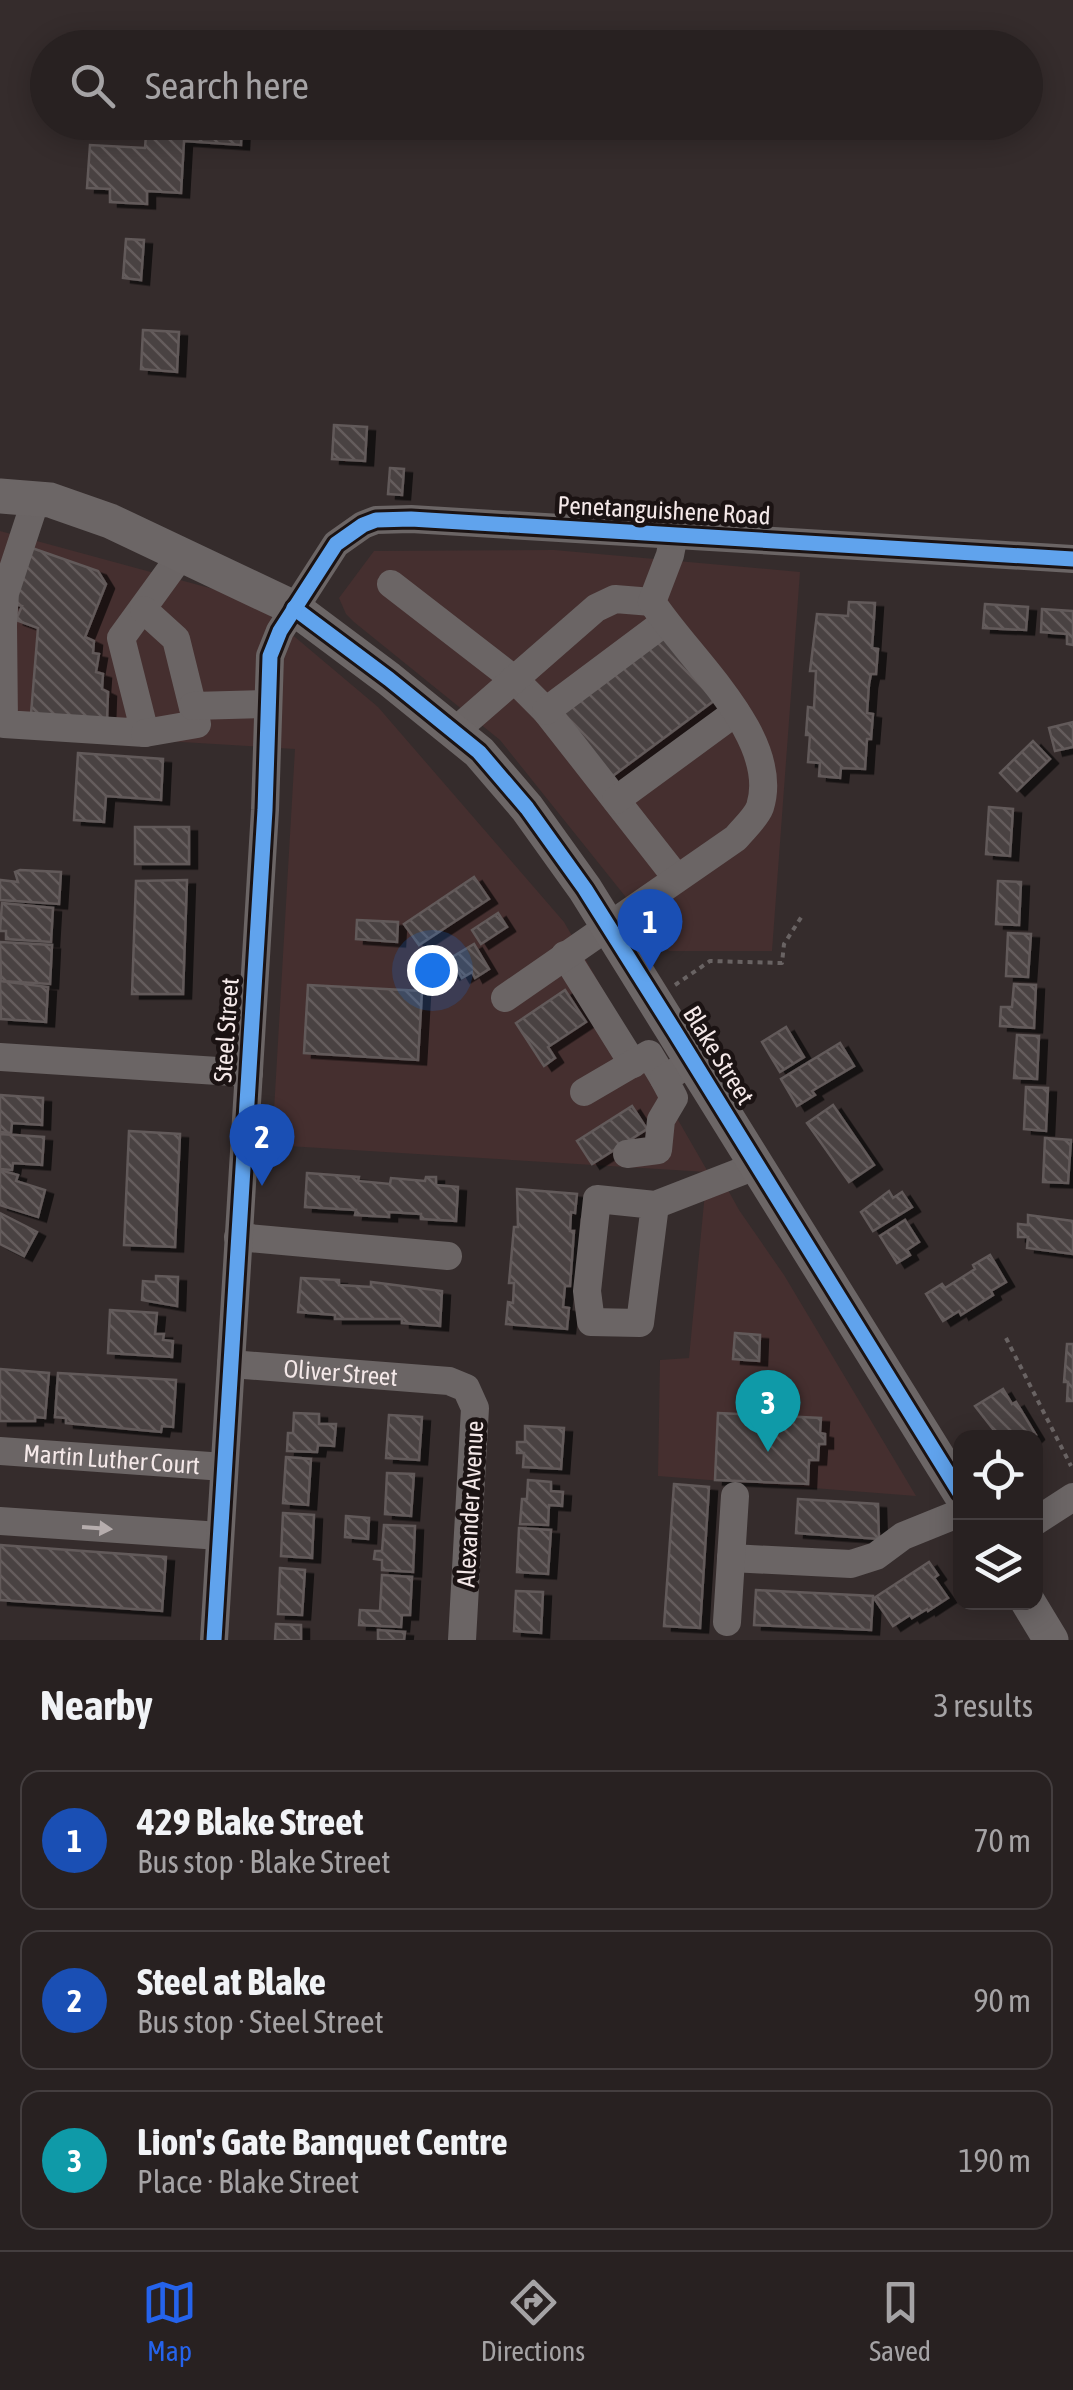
<!DOCTYPE html>
<meta charset="utf-8">
<style>
:root{--surface:#282121;--page:#30292a;--text:#f1f3f6;--muted:#a5a3a5;--line:#443e3f;--accent:#2563eb}
body{margin:0;font-family:"Asap Condensed",sans-serif;background:var(--page);color:var(--text)}
.controls{position:absolute;right:30px;bottom:30px;display:grid;overflow:hidden;border-radius:20px;box-shadow:0 5px 25px #0003}
.controls button{width:90px;height:90px;display:grid;place-items:center;padding:0;border:0;border-bottom:2px solid var(--line);background:var(--surface);color:var(--text);font:50px sans-serif}
.you{position:absolute;left:432px;top:970px;width:35px;height:35px;margin:-25px;border:8px solid #fff;border-radius:50%;background:#1a73e8;box-shadow:0 0 0 15px #1a73e833}
.badge{display:grid;place-items:center;width:65px;height:65px;border-radius:50%;background:var(--accent);color:#fff;font-size:32px;font-weight:700}
.pin{position:absolute;translate:-50% -82px;filter:drop-shadow(0 2px 5px #0008)}
.pin::after{content:'';position:absolute;top:52px;width:35px;height:30px;background:inherit;clip-path:polygon(0 0,100% 0,50% 100%)}
.list{margin:0;padding:0;list-style:none}
h2{display:flex;justify-content:space-between;align-items:center;height:130px;margin:0;padding:0 40px;font-size:42px}
h2 small{font-size:32px;font-weight:400;color:var(--muted)}
.list li{display:grid;grid-template-columns:65px 1fr auto;gap:30px;align-items:center;box-sizing:border-box;height:140px;margin:0 20px 20px;padding:0 20px;border:2px solid var(--line);border-radius:20px}
.list b{display:block;font-size:38px;white-space:nowrap}
.list p{margin:0;font-size:32px;white-space:nowrap;color:var(--muted)}
.list em{font-size:32px;font-style:normal;color:var(--muted)}
.icon{flex:none;width:55px;height:55px;fill:none;stroke:currentColor;stroke-width:2;stroke-linecap:round;stroke-linejoin:round}
.map{position:relative;flex:none;width:1073px;height:1640px;overflow:hidden}
.search{position:absolute;background:var(--surface);box-shadow:0 5px 25px #0003;left:30px;right:30px;top:30px;height:110px;display:flex;align-items:center;gap:25px;box-sizing:border-box;padding:0 35px;border-radius:55px;color:var(--muted);font-size:38px}
.sheet{height:610px;background:var(--surface)}
nav{display:flex;justify-content:space-around;align-items:center;box-sizing:border-box;height:140px;border-top:2px solid var(--line);background:var(--surface);font-size:28px;color:var(--muted)}
nav a{display:grid;justify-items:center;gap:5px}
nav .on{color:var(--accent)}
.map>svg:first-child{display:block}
</style>
<div class="map">
<svg width="1073" height="1640" viewBox="0 0 1073 1640">
<defs>
<pattern id="building-back-hatch" width="6" height="6" patternUnits="userSpaceOnUse" patternTransform="scale(2.5)"><rect width="6" height="6" fill="#4a4242"/><path d="M-1 5l2 2M0 0l6 6M5-1l2 2" fill="none" stroke="#655d5d"/></pattern>
<filter id="shadow"><feDropShadow dx="8" dy="4.5" stdDeviation="0" flood-color="#0009"/></filter>
</defs>
<rect width="100%" height="100%" fill="#352c2c"/>
<g fill="#452f2f">
<polygon points="0,531 250,599 378,707 564,922 708,1172 728,1190 739,1210 784,1275 916,1496 658,1476 660,1360 689,1358 707,1172 272,1145 295,749 0,731"/>
<polygon points="554,550 800,572 772,951 669,951 500,740 354,622 346,614 339,598 374,551"/>
</g>
<g fill="url(#building-back-hatch)" stroke="#625a5a" stroke-width="2.5" filter="url(#shadow)">
<polygon points="147,122 242,122 241,145 184,141 181,193 147,191 147,204 110,202 110,189 87,188 90,145 145,148"/>
<polygon points="126,239 144,240 141,280 123,278"/>
<polygon points="143,330 179,332 177,372 141,369"/>
<polygon points="334,425 367,427 365,461 332,459"/>
<polygon points="390,468 404,469 402,495 388,494"/>
<polygon points="29,547 98,571 106,584 85,637 94,641 93,653 99,654 96,672 103,674 102,689 108,692 107,720 31,714 38,628 16,620 22,606 8,602"/>
<polygon points="849,602 875,603 872,648 878,649 876,674 871,674 869,684 867,713 873,714 871,739 867,739 865,769 841,768 840,778 819,776 820,763 808,762 810,735 806,735 808,707 814,708 816,671 810,671 817,614 848,616"/>
<polygon points="985,604 1028,607 1026,630 983,628"/>
<polygon points="1042,609 1073,611 1073,645 1067,644 1067,634 1041,632"/>
<polygon points="666,634 715,700 610,778 561,711"/>
<polygon points="1073,722 1073,747 1055,751 1049,728"/>
<polygon points="1033,741 1050,759 1017,791 1000,773"/>
<polygon points="78,753 163,759 161,800 106,796 104,822 74,820"/>
<polygon points="989,807 1013,809 1010,856 986,854"/>
<rect x="135" y="827" width="54" height="37"/>
<polygon points="20,870 61,872 59,904 0,900 0,880 18,882 15,872"/>
<polygon points="474,877 489,899 419,945 404,924"/>
<polygon points="187,880 183,994 132,994 136,881"/>
<polygon points="998,881 1021,882 1019,925 996,924"/>
<polygon points="2,903 53,908 51,942 6,939 6,931 0,931"/>
<polygon points="498,913 507,927 481,944 472,930"/>
<polygon points="357,920 398,922 397,942 356,939"/>
<polygon points="1008,933 1031,934 1028,977 1006,976"/>
<polygon points="0,942 52,945 50,984 1,981"/>
<polygon points="474,944 489,969 475,978 472,972 462,978 458,971 452,975 444,962"/>
<polygon points="0,981 48,987 46,1022 1,1019"/>
<polygon points="1014,984 1036,985 1034,1028 1000,1026 1001,1007 1012,1007"/>
<polygon points="308,985 422,991 418,1060 304,1053"/>
<polygon points="565,990 586,1022 548,1047 555,1058 544,1066 516,1023"/>
<polygon points="786,1027 804,1057 780,1072 762,1042"/>
<polygon points="1017,1035 1039,1036 1037,1079 1014,1078"/>
<polygon points="840,1043 854,1066 812,1091 815,1095 797,1106 781,1079"/>
<polygon points="1026,1087 1048,1088 1046,1131 1024,1129"/>
<polygon points="0,1095 43,1098 42,1125 12,1123 11,1133 0,1132"/>
<polygon points="833,1105 874,1165 849,1182 807,1123"/>
<polygon points="632,1106 647,1129 592,1164 577,1141"/>
<polygon points="129,1131 180,1134 175,1247 124,1245"/>
<polygon points="0,1134 44,1137 42,1165 13,1163 12,1170 0,1169"/>
<polygon points="1045,1138 1071,1140 1068,1183 1043,1182"/>
<polygon points="0,1170 18,1175 16,1181 45,1190 38,1217 0,1205"/>
<polygon points="307,1173 359,1177 358,1181 390,1184 391,1178 425,1181 426,1177 436,1177 436,1185 458,1187 456,1221 421,1219 421,1214 389,1212 389,1217 355,1215 356,1210 305,1207"/>
<polygon points="517,1189 577,1194 575,1213 571,1212 570,1231 574,1231 570,1286 565,1286 563,1307 569,1308 567,1329 506,1324 508,1302 513,1303 514,1283 509,1283 514,1227 518,1227"/>
<polygon points="889,1191 893,1198 902,1192 912,1207 873,1231 861,1212"/>
<polygon points="0,1213 37,1232 24,1256 0,1244"/>
<polygon points="1028,1215 1073,1221 1073,1254 1027,1248 1028,1237 1018,1237 1018,1224 1028,1225"/>
<polygon points="905,1220 919,1242 907,1250 910,1255 897,1263 880,1236"/>
<polygon points="990,1255 1006,1282 991,1291 993,1295 961,1315 959,1311 943,1321 926,1294 942,1284 945,1288 975,1269 973,1265"/>
<polygon points="156,1276 178,1277 177,1306 142,1300 143,1281 156,1282"/>
<polygon points="301,1278 339,1280 339,1285 371,1287 371,1282 442,1291 440,1326 402,1323 402,1319 335,1319 335,1315 298,1312"/>
<polygon points="110,1310 157,1313 155,1334 164,1334 163,1340 173,1341 172,1357 108,1353"/>
<polygon points="735,1333 760,1335 759,1361 733,1359"/>
<polygon points="1067,1344 1073,1344 1073,1401 1067,1401 1068,1382 1064,1382"/>
<polygon points="0,1369 49,1373 45,1418 35,1417 35,1421 0,1421"/>
<polygon points="58,1373 176,1380 173,1427 162,1426 161,1432 66,1423 66,1418 55,1417"/>
<polygon points="1003,1389 1012,1404 1016,1402 1036,1435 1033,1438 1000,1438 975,1406"/>
<polygon points="294,1413 319,1414 319,1424 336,1424 334,1446 318,1445 317,1452 287,1451 288,1433 293,1433"/>
<polygon points="718,1413 821,1418 820,1433 825,1434 825,1444 819,1444 818,1460 809,1460 808,1484 715,1480"/>
<polygon points="389,1415 422,1417 419,1460 386,1458"/>
<polygon points="525,1426 564,1428 561,1469 523,1467 524,1453 517,1453 517,1442 525,1442"/>
<polygon points="286,1457 311,1459 308,1505 283,1503"/>
<polygon points="387,1473 414,1474 411,1516 385,1514"/>
<polygon points="528,1480 551,1482 551,1491 563,1492 562,1506 549,1505 548,1525 520,1524 522,1499 527,1499"/>
<polygon points="674,1484 709,1487 700,1628 664,1626"/>
<polygon points="798,1499 878,1504 879,1539 796,1533"/>
<polygon points="283,1513 314,1515 312,1558 281,1556"/>
<polygon points="346,1516 369,1518 368,1539 345,1537"/>
<polygon points="384,1525 415,1526 413,1572 382,1570 382,1560 374,1559 375,1551 382,1551"/>
<polygon points="519,1528 551,1530 548,1574 517,1572"/>
<polygon points="0,1545 166,1557 162,1611 0,1600"/>
<polygon points="929,1562 938,1575 934,1578 948,1598 928,1611 927,1609 912,1618 910,1615 893,1626 874,1598"/>
<polygon points="280,1568 305,1570 302,1615 278,1614"/>
<polygon points="382,1575 412,1577 410,1615 402,1615 401,1627 359,1625 360,1610 380,1611"/>
<polygon points="756,1590 873,1596 871,1630 754,1625"/>
<polygon points="516,1591 543,1592 541,1633 514,1631"/>
<polygon points="276,1624 301,1625 301,1640 275,1640"/>
<polygon points="378,1630 405,1632 404,1640 378,1640"/>
</g>
<g fill="none" stroke-linecap="round" stroke-linejoin="round">
<g stroke="#696363" stroke-width="4" stroke-dasharray="5 5" stroke-linecap="butt">
<polyline points="675,985 710,961 782,963 784,944 802,916"/>
<polyline points="1006,1338 1071,1466"/>
</g>
<g stroke="#6b6565" stroke-width="28">
<polyline points="36,499 5,593 3,625 4,724 145,733 121,638 182,554"/>
<polyline points="391,584 515,680 546,711 676,877"/>
<polyline points="144,610 176,639 197,724 145,733"/>
<polyline points="193,706 267,704"/>
<polyline points="546,711 665,622"/>
<polyline points="454,732 596,608 615,599 652,602"/>
<polyline points="616,800 736,712"/>
<polyline points="565,955 633,1064"/>
<path d="M 505,998 L 736,838 C 743,829 756,818 760,807 C 782,737 687,657 652,602 L 670,555 L 674,535"/>
<polyline points="0,1057 249,1073"/>
<polyline points="584,1092 649,1054 664,1079"/>
<polyline points="627,1154 658,1150 661,1120 674,1098 664,1079 693,1061"/>
<polyline points="655,1205 597,1199 587,1291 591,1322 640,1323 655,1205 758,1165"/>
<polyline points="238,1237 448,1256"/>
<path id="s1" d="M 231,1364 L 449,1381 L 466,1388 L 475,1408 L 462,1640"/>
<path id="s2" d="M 0,1451 L 224,1467"/>
<polyline points="0,1521 220,1536"/>
<polyline points="1036,1521 1073,1497"/>
<polyline points="731,1558 851,1564 876,1556 903,1536 960,1513"/>
<polyline points="727,1622 735,1496"/>
<polyline points="214,1640 265,810 270,656 280,631 336,544 363,525 376,520 411,519 1073,559"/>
</g>
<g stroke="#6c6666" stroke-width="35">
<polyline points="0,496 50,500 110,521 294,608 389,679 479,752 527,808 585,889 960,1493"/>
<polyline points="1028,1602 1051,1640"/>
</g>
<defs>
<g id="cycleway">
<polyline points="294,608 389,679 479,752 527,808 585,889 675,1032 960,1493"/>
<polyline points="214,1640 265,810 270,656 280,631 336,544 363,525 376,520 411,519 1073,559"/>
</g>
</defs>
<use href="#cycleway" stroke="#1b1313" stroke-width="21"/>
<use href="#cycleway" stroke="#60a3ed" stroke-width="15"/>
</g>
<defs><path id="oneway-solid" d="M-6-.8H1V-3.2L6.5 0L1 3.2V.8H-6Z" transform="scale(2.5)"/></defs>
<use fill="#b6adad" href="#oneway-solid" transform="translate(97 1528) rotate(4)"/>
<g text-anchor="middle" dominant-baseline="central" stroke-width="9" stroke-linejoin="round" paint-order="stroke">
<g font-size="25" fill="#f4e8e8" stroke="#1b1313">
<text transform="translate(664 510) rotate(3)">Penetanguishene Road</text>
<text transform="translate(226 1030) rotate(-86)">Steel Street</text>
<text transform="translate(719 1055) rotate(58)">Blake Street</text>
<text stroke="none"><textPath href="#s1" startOffset="110">Oliver Street</textPath></text>
<text stroke="none"><textPath href="#s2" startOffset="112">Martin Luther Court</textPath></text>
<text transform="translate(470 1504) rotate(-87)">Alexander Avenue</text>
</g>
</g>
</svg>
<div class="controls">
<button><svg class="icon" aria-label="locate" viewBox="0 0 24 24"><circle cx="12" cy="12" r="6"/><path d="M12 2v4M12 18v4M2 12h4M18 12h4"/></svg></button>
<button><svg class="icon" aria-label="layers" viewBox="0 0 24 24"><path d="M12 4l9 5-9 5-9-5zM3 14l9 5 9-5"/></svg></button>
</div>
<div class="you"></div>
<div class="pin badge" style="left:650px;top:971px;background:#1a4fb4">1</div>
<div class="pin badge" style="left:262px;top:1186px;background:#1a4fb4">2</div>
<div class="pin badge" style="left:768px;top:1452px;background:#0f9aa8">3</div>
<div class="search"><svg class="icon" aria-label="search" viewBox="0 0 24 24"><circle cx="10" cy="10" r="6"/><path d="M15 15l6 6"/></svg>Search here</div>
</div>
<section class="sheet">
<h2>Nearby<small>3 results</small></h2>
<ul class="list">
<li><span class="badge" style="background:#1a4fb4">1</span><div><b>429 Blake Street</b><p>Bus stop · Blake Street</p></div><em>70 m</em></li>
<li><span class="badge" style="background:#1a4fb4">2</span><div><b>Steel at Blake</b><p>Bus stop · Steel Street</p></div><em>90 m</em></li>
<li><span class="badge" style="background:#0f9aa8">3</span><div><b>Lion's Gate Banquet Centre</b><p>Place · Blake Street</p></div><em>190 m</em></li>
</ul>
</section>
<nav>
<a class="on"><svg class="icon" aria-label="map" viewBox="0 0 24 24"><path d="M3 6l6-2 6 2 6-2v14l-6 2-6-2-6 2zM9 4v14M15 6v14"/></svg>Map</a>
<a><svg class="icon" aria-label="directions" viewBox="0 0 24 24"><path d="M12 3l9 9-9 9-9-9zM9 14v-3h6M13 9l2 2-2 2"/></svg>Directions</a>
<a><svg class="icon" aria-label="saved" viewBox="0 0 24 24"><path d="M7 4h10v16l-5-4-5 4z"/></svg>Saved</a>
</nav>
